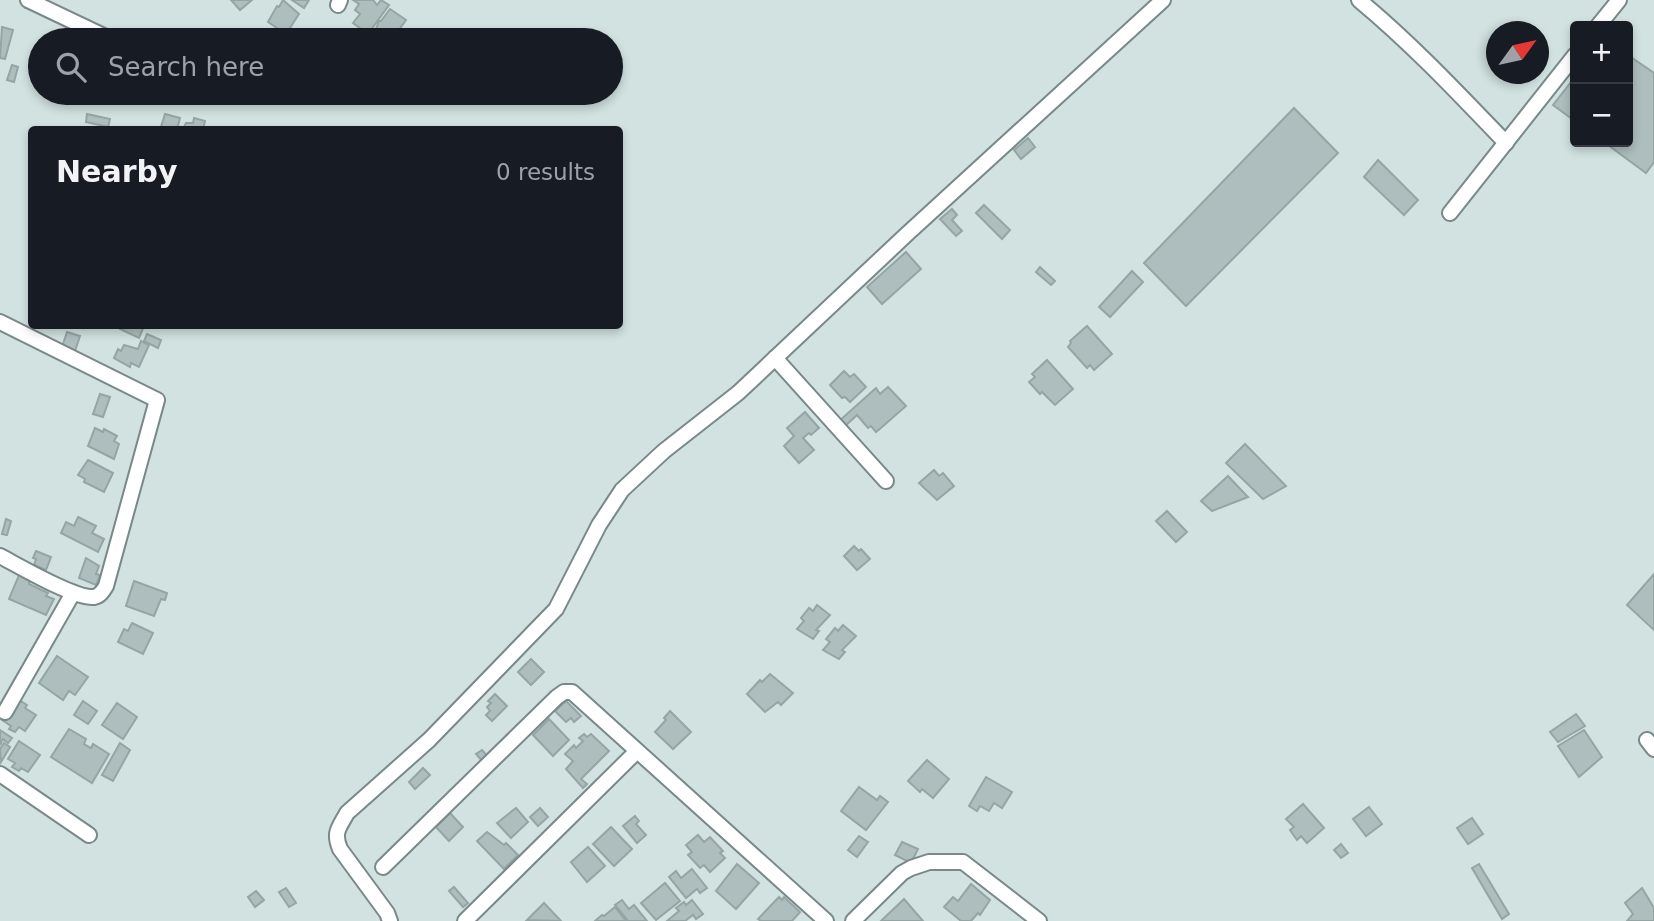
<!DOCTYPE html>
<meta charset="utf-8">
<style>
:root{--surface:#171b24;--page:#242831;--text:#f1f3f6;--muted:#9ea1a6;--line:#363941}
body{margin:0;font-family:"DejaVu Sans",sans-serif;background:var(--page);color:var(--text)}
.controls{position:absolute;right:21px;top:21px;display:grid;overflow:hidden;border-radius:7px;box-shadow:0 4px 10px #0003}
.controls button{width:63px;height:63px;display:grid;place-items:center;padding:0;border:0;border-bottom:2px solid var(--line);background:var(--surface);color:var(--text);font:35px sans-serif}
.compass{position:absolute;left:1486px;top:21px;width:63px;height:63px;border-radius:50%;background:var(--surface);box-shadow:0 4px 10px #0003;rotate:57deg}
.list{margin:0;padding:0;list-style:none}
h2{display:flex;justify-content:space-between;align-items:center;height:91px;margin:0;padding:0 28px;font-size:30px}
h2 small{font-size:23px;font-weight:400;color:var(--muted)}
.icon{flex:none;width:38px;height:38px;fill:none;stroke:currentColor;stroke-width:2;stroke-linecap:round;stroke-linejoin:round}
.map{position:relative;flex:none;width:1654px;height:921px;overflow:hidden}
.search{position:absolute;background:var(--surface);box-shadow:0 4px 10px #0003;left:28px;top:28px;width:595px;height:77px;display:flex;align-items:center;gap:18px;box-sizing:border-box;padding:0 24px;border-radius:38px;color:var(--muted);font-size:26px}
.panel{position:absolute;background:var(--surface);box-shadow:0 4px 10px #0003;left:28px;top:126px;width:595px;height:203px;border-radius:7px}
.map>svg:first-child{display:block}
</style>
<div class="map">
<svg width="1654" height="921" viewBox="0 0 1654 921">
<rect width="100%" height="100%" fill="#d1e2e1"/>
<g fill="#aebebe" stroke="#95a5a4" stroke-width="2">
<polygon points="231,0 252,0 240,10"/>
<polygon points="283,0 299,14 286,34 268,22 277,6 279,7"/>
<polygon points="292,0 309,0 304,8"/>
<polygon points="353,0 373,0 377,5 381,0 389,5 368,34 353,23 360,14 355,10 359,4"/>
<polygon points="390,9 406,20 396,34 394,32 388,40 378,33 380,31 376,29 379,21 381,21"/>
<polygon points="2,27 13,30 5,59 0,58"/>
<polygon points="1628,55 1654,73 1654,162 1646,173 1604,142 1628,142"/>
<polygon points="12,65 18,67 14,82 7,80"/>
<polygon points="1575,77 1575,121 1553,105"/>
<polygon points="80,93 108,93 105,104 78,100"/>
<polygon points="1294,108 1338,153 1186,306 1144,263"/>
<polygon points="87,114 110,119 108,127 86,122"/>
<polygon points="165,114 180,118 177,130 160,130"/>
<polygon points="194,118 205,121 203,130 179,130 179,128 183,129 186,123 193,123"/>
<polygon points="1028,138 1035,147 1021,159 1014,150"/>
<polygon points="1378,160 1418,200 1404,215 1364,177"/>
<polygon points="984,205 1010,230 1002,239 976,213"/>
<polygon points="952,209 957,215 952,220 962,231 956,236 940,219"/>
<polygon points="906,252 921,269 882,304 867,287"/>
<polygon points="1040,267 1055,281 1051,285 1036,272"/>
<polygon points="1132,271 1143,282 1110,317 1099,307"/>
<polygon points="121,326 144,326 139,338 120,329"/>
<polygon points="1087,326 1112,354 1094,370 1090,365 1087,368 1068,347 1071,343 1070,341"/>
<polygon points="67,332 80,336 75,351 62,347"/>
<polygon points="147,334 161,340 158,348 144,341"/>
<polygon points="141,341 149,345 139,367 131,363 130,367 114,358 118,349 121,351 124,345 138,349"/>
<polygon points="1047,360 1073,389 1055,405 1042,392 1040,394 1029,382 1035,377 1032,374"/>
<polygon points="844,371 850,377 854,374 866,387 850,402 845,397 842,398 830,385"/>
<polygon points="888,387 906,406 882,427 876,432 871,426 868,428 857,415 843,428 838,422 876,388 880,394"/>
<polygon points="100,394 110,397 103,417 93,414"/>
<polygon points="805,412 819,428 811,435 809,433 803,438 814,450 799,463 784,446 794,436 787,428"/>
<polygon points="95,428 103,432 104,429 117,436 114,441 119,444 114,459 88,446"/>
<polygon points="1245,444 1286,486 1263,499 1226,463"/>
<polygon points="88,460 113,473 104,492 84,482 85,479 78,475"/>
<polygon points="934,470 939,476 943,473 954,486 937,500 919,483"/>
<polygon points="1228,476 1248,497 1212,511 1201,501"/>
<polygon points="1167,511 1187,532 1176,542 1156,521"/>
<polygon points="78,517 96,526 92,533 104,539 98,552 61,533 66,522 74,526"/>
<polygon points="6,519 11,521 7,535 2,534"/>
<polygon points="854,546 859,551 861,549 870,559 857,570 844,556"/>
<polygon points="36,551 51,557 46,570 34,565 36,559 33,558"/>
<polygon points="86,558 99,566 96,574 100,575 96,585 79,578"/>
<polygon points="1654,574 1654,630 1627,605"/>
<polygon points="19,575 30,580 29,584 48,593 46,596 54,599 46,615 9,599"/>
<polygon points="134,581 167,593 165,600 161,599 154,616 126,606"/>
<polygon points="817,605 830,615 816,630 819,631 813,639 797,629 804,621 801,618 809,608 813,611"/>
<polygon points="132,623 153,633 143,654 118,642 124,629 128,631"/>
<polygon points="843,625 856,636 842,650 845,652 839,659 823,650 830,642 826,639 835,628 838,631"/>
<polygon points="57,656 88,677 75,695 69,691 63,700 39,683"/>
<polygon points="531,659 544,672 531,685 518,672"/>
<polygon points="770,674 793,693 781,705 778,702 765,712 747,694 760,680 762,682"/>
<polygon points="495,694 507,706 492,721 486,715 490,711 487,707 491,703 488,701"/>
<polygon points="16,698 27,705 25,708 36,715 25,731 19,727 15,732 9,729 11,726 2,720"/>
<polygon points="83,701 97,711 88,724 74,715"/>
<polygon points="566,701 581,716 574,722 571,718 566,722 555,711"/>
<polygon points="117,703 137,717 123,739 102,725"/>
<polygon points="670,711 691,732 673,749 655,732 666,720 664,718"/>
<polygon points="1576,714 1585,726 1558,742 1550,732"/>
<polygon points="549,719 569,740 553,756 533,735"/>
<polygon points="69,729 86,739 84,744 91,748 93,744 109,754 92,783 51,757"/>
<polygon points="0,730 12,738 8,743 3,739 0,745"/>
<polygon points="1584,730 1602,757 1579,777 1558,746"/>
<polygon points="584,734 587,737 591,734 609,751 581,779 587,784 583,788 566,769 573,761 565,754 574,745 576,748 583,741 579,738"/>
<polygon points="19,741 40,755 28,772 21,768 19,771 12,767 15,763 8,759"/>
<polygon points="4,743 10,747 1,762 0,749"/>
<polygon points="120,743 130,750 113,781 102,775"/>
<polygon points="482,750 488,757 483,762 476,754"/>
<polygon points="927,760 949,779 933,798 922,789 920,792 908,781"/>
<polygon points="423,768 430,775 415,789 409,782"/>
<polygon points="986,777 1012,792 1002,808 994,803 989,811 980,806 977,811 969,806"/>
<polygon points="859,787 877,800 880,796 888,802 866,830 841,811"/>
<polygon points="1303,804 1324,828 1307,843 1301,836 1297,840 1290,830 1294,827 1286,819"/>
<polygon points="1369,807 1382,824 1366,836 1353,819"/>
<polygon points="516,808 528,822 511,838 497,823"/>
<polygon points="540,808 548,817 538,826 530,817"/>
<polygon points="450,813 463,827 449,841 436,827"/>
<polygon points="635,816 639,821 636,824 646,835 637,843 623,826"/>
<polygon points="1472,818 1483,834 1468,844 1457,828"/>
<polygon points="611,827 632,849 614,866 593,844"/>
<polygon points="487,832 504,845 506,843 518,855 504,869 477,841"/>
<polygon points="698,835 704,842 710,837 723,851 720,853 725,858 710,872 704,865 700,868 688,855 692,852 686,845"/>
<polygon points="859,836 868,842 857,857 848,850"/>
<polygon points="902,842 918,849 911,863 895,855"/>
<polygon points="1341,844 1348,853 1341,858 1334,850"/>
<polygon points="588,847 605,866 587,882 571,862"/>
<polygon points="737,864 759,883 736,909 716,891"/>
<polygon points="1479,864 1509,914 1502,919 1472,868"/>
<polygon points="692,869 707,888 700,893 697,889 686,898 669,877 676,871 681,878"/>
<polygon points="665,883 680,901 656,920 641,903"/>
<polygon points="971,884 990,900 980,915 978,913 971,921 961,921 944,907 953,897 958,901"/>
<polygon points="454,887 468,903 463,907 449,891"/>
<polygon points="286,888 296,903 289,907 279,892"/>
<polygon points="1642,888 1654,908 1654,921 1627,921 1633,914 1625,903"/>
<polygon points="256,891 264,900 255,907 248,897"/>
<polygon points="779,897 782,900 784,897 800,912 792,921 761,921 758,919"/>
<polygon points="904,899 923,921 881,921"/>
<polygon points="622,900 629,909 634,905 647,921 628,921 615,905"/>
<polygon points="692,900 703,914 696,919 693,915 685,921 667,921 679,911 676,908 684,902 686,905"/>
<polygon points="544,903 561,921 527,920"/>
<polygon points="615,907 626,921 595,921 602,915 604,916"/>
</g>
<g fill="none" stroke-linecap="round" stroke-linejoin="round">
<defs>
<g id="minor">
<polyline points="28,0 112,40"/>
<path d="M 1359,0 C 1412,44 1458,93 1506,143"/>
<polyline points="338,5 340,0"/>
<polyline points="1598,26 1619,0"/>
<polyline points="1450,213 1575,55"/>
<path d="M 0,322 L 157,400 L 106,586 C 103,591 100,596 94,597 C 75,599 19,566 0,556"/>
<polyline points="775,358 886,481"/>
<polyline points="5,712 73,593"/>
<polyline points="1647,740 1654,749"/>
<polyline points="0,774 89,835"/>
<polyline points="383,867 557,697 564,692 572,692 826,921"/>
<path d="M 390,921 L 387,913 L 340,849 C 333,832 339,828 347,813 L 429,740 L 556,609 L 599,525 L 622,490 L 664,451 L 738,393 L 907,234 L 1163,0"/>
<polyline points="465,921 636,752"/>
<polyline points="853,921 902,873 911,868 929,862 963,862 1039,921"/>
</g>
</defs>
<use href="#minor" stroke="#798888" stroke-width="18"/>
<use href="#minor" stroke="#fff" stroke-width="14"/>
</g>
</svg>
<div class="controls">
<button>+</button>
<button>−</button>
</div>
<svg class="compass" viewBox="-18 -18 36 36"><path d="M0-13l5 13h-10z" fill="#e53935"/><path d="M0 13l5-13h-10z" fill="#9ea1a6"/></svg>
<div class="search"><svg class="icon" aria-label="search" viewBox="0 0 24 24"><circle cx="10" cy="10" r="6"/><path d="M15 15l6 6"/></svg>Search here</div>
<section class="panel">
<h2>Nearby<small>0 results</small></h2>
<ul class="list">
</ul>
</section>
</div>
